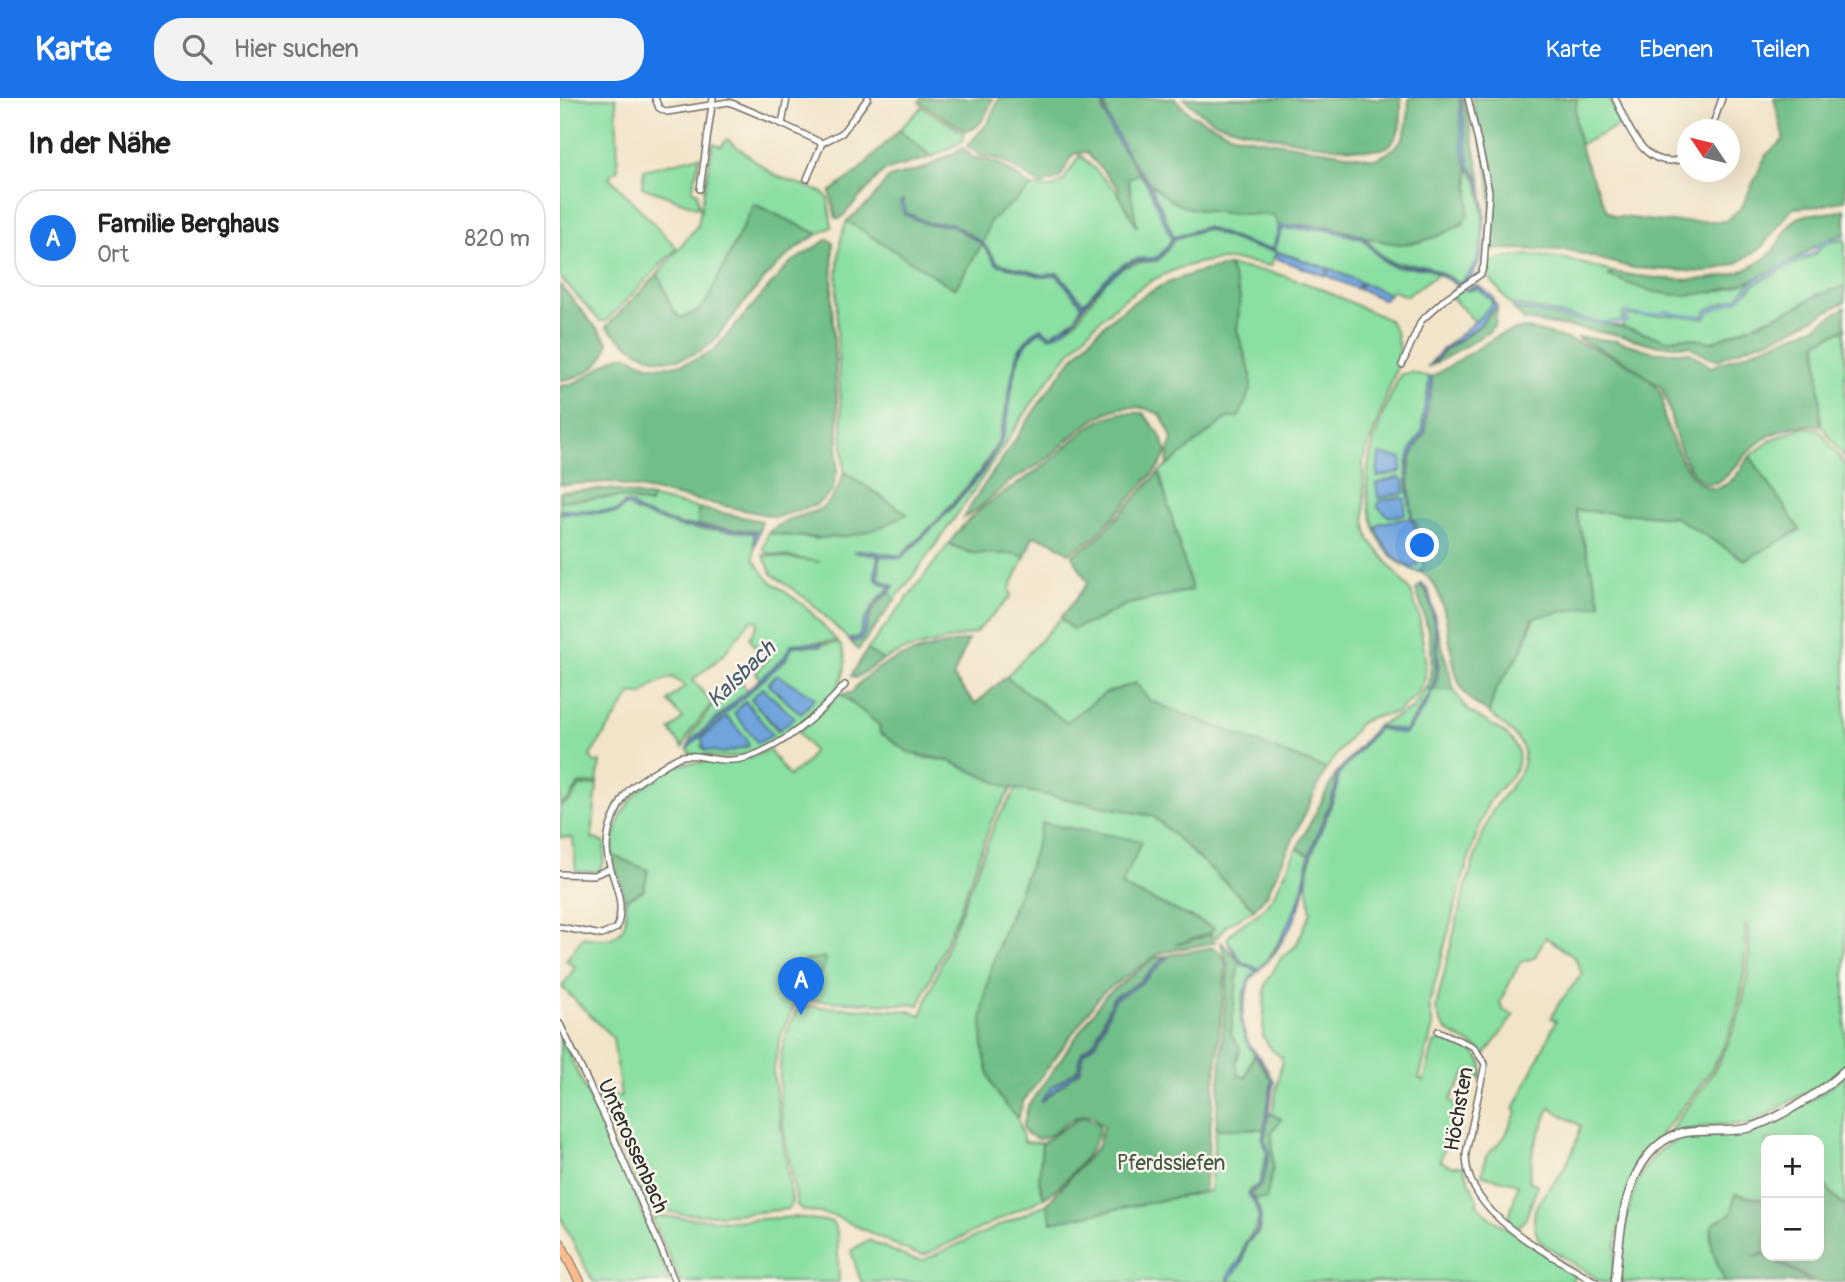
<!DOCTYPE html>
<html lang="de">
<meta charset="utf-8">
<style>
:root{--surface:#fff;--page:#f2f2f2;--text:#202124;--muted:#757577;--line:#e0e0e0;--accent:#1a73e8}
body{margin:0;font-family:Pangolin,sans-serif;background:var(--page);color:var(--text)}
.controls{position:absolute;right:21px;bottom:21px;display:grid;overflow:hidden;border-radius:14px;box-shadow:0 7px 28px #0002}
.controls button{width:63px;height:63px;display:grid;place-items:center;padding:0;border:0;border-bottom:2px solid var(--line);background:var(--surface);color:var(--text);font:35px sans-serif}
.compass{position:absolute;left:1117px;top:21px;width:63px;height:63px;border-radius:50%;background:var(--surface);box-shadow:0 7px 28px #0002;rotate:305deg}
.you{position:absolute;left:863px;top:448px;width:24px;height:24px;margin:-18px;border:5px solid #fff;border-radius:50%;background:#1a73e8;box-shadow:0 0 0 10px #1a73e833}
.badge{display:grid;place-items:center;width:46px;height:46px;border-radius:50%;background:var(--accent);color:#fff;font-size:23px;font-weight:700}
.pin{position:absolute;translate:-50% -58px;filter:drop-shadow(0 2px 4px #0008)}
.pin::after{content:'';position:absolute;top:37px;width:24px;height:21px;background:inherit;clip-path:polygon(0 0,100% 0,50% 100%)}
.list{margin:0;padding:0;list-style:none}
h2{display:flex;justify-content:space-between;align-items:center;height:91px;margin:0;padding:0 28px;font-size:30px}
h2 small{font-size:23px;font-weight:400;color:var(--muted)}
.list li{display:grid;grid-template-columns:46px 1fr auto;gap:21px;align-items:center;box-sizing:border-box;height:98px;margin:0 14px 14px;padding:0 14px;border:2px solid var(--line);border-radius:28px}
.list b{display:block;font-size:26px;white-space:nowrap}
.list p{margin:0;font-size:23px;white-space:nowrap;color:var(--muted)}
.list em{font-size:23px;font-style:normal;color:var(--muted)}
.icon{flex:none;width:38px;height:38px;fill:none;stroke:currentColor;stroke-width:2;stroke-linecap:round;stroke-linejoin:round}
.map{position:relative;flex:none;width:1285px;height:1184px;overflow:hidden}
header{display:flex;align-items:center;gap:42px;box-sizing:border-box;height:98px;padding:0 35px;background:var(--accent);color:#fff}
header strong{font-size:33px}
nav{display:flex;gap:38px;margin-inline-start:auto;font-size:24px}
.search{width:490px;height:63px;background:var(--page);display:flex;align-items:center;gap:18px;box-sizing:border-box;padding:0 24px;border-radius:28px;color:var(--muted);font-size:26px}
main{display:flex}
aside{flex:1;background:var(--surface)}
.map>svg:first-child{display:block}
</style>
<header>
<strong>Karte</strong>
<div class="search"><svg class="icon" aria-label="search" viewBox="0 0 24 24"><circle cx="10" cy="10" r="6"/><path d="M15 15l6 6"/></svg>Hier suchen</div>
<nav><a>Karte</a><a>Ebenen</a><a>Teilen</a></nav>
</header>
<main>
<aside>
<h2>In der Nähe<small></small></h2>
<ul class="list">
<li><span class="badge">A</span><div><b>Familie Berghaus</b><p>Ort</p></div><em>820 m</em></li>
</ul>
</aside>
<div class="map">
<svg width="1285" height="1184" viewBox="0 0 1285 1184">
<rect width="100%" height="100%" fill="#fbf7ec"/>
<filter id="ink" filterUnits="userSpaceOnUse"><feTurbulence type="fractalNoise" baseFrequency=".0143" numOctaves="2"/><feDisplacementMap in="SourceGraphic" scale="14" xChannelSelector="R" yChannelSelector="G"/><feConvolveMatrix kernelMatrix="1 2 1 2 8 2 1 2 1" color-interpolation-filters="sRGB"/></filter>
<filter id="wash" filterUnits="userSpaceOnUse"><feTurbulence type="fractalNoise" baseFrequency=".00686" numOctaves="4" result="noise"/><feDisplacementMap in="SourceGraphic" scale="28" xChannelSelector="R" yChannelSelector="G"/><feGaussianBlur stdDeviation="1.57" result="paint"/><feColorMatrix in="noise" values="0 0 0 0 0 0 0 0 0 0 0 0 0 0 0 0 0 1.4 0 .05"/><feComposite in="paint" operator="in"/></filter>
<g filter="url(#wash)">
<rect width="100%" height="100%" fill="#f2e4c9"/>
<g fill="#8adfa2" stroke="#5a8566" stroke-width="2" fill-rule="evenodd">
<polygon points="0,0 56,0 58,71 49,79 117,150 46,223 40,223 0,179"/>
<polygon points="1017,0 1048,0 1061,27 1019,47 1014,18"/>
<polygon points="362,9 404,35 403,43 372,59 339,32"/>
<polygon points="167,41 214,77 262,94 268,100 272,129 258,136 194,106 147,203 137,214 121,220 113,212 98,176 138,127 153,45 161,49"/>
<polygon points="520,57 557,93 576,127 568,80 579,76 588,87 612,140 602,158 564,166 523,205 498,175 484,178 438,165 423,145 430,123 445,108 472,89 493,90 503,83"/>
<polygon points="140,58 132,93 137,94 139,110 82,89 84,72"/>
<path d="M 908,70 C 926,84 926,145 917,165 C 913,175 907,180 899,185 C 889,180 876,170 865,168 C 827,162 831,171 804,139 C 839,149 873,144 904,125 L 909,107 Z"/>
<polygon points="582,77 610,101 625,109 714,117 719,128 714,151 696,148 645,129 614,139 590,86"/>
<path d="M 287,123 L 395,190 L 422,146 L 437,166 L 484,179 L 497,177 L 522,207 L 516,220 L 490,237 L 481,230 L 459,251 L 438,345 L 419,374 L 376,424 L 340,458 L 301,452 L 307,457 L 318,457 L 315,478 L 318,483 L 332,488 L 317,502 L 304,523 L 299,539 L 288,541 L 251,504 L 212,476 L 203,457 L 260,464 L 207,455 L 203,450 L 208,435 L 257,441 L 346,415 L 284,374 C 284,321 266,160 287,123 Z"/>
<path d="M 645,131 L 696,150 L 715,152 L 721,131 L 764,131 L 803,141 L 823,163 L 835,169 L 867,170 L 878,176 L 846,198 L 831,192 L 829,197 L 769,171 L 716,153 L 711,168 C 698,166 683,162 669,162 C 562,161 490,277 439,355 C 406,405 371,454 335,502 L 330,495 L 334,488 L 319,481 L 320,457 L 341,460 C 373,430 421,384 440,346 C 457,311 444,253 481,233 L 490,239 C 499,233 511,230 518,221 C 542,189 551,163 598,163 L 614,141 Z"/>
<path d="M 1285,142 L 1285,188 L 1257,197 L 1237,209 L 1152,244 L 1123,239 L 1107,242 L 1062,229 L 1066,217 C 1081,219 1091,218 1106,217 C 1117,216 1132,220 1145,220 L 1149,214 L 1178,202 L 1196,185 L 1255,156 L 1265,145 Z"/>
<polygon points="971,157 1006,161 1052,174 1049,177 1162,193 1194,181 1177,200 1148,211 1144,217 1118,217 1109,213 1087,218 1064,214 1061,224 1041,224 950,206 928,178 930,165 946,159"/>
<polygon points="669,168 715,175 757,189 829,222 836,234 840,261 803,363 805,422 809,441 851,494 859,518 866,568 864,582 858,596 836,615 812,619 800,625 766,671 590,603 546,595 506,624 446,579 501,520 512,531 537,522 564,507 632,492 599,374 686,304 691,277 677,232 680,199"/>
<polygon points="917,190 933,204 917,226 891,199 905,191 909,193"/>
<polygon points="1285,231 1285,360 1261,327 1257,244"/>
<path d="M 850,274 L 869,279 C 870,297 860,313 863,332 C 842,358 849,388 851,420 L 857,425 L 864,469 L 860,474 C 813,463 803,405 809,363 C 814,334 828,303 840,277 ZM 842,360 L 841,373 L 817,379 ZM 850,421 L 855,428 L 858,467 L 843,466 L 821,442 L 821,425 Z"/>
<path d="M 1243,329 L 1259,331 L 1285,367 L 1285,966 L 1272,979 L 1191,1026 L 1147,1028 L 1109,1037 C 1116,1019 1133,1004 1144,988 C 1177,940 1193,887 1188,828 L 1185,828 C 1188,883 1176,940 1142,985 C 1124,1009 1095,1040 1081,1066 C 1060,1103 1056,1142 1052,1184 L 1042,1184 L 979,1143 C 965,1105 983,1102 1001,1075 C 1010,1061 1017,1045 1021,1028 L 990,1010 L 973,1051 L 969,1083 L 978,1087 L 965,1122 L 958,1130 L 948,1124 L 958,1086 L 922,1077 L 926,1058 L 944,1040 L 957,1013 L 954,1011 L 996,923 L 991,920 L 999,905 L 1022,876 L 1015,860 L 986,839 L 974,860 L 960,864 L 940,904 L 943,912 L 954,917 L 925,957 C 905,935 882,944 876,909 C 892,845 905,779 930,718 C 939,697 967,679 964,654 C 961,638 940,625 929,615 L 935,593 L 963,550 L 1014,412 L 1115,419 L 1185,462 L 1240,432 L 1190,358 L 1213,341 Z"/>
<polygon points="58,399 90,406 92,400 138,410 138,427 121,427 78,413 65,405 57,413 0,413 0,403 8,401"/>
<polygon points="66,407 77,414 120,429 194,435 194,462 208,481 246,509 277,543 231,546 225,559 200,582 196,575 207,562 203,552 194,548 190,540 199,524 191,522 164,556 133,582 152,605 130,634 123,650 110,632 123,621 108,603 125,588 112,579 96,585 82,597 72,595 30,658 35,665 40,664 37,685 19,686 9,702 0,706 0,415 57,415"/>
<polygon points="389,446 411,455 456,456 465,459 450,490 451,499 415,535 342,553 323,562 307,552"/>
<path d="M 279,545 C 310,588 220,648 184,657 C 166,662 148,658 130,656 L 128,650 L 134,643 L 226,561 L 233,548 ZM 218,577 L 237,613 L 218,596 L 209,583 ZM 203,590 L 234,620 L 217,632 L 191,601 ZM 185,603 L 212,636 L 198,645 ZM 141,648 L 189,648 L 172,653 L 146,653 Z"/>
<polygon points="177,575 187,593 130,644 132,636"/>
<polygon points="866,590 872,592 845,633 817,628 852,611"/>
<path d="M 873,592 L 894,592 C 898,598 901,605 906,610 C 920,624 953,632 958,654 C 963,676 935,690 927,708 C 902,772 887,841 869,907 L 873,928 L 859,981 L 864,983 L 874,945 L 882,941 C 904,948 928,953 921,981 L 908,972 L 890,1002 L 894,1005 L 896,1017 L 880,1063 L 890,1068 L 903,1068 L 918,1104 L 916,1106 L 932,1121 L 1016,1174 L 1012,1184 L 670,1184 C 671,1175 675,1172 680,1165 C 685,1159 684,1151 688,1145 C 699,1128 708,1123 694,1101 L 706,1100 L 713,1071 L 712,1034 L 721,1021 L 712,1017 L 722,960 L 711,951 L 703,938 L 705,887 L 721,860 L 736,848 L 751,814 L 747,783 L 751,758 L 777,692 L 778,677 L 818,630 L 846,635 Z"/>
<path d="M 281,596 L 360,659 L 389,663 L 452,690 L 432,722 L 399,814 L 359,907 L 243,902 L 235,906 L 220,939 L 213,974 L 232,1104 L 228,1111 C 193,1114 114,1125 86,1105 L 36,997 L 61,998 L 53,940 L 2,889 L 15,869 L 6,862 L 23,839 C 55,846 70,837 65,802 L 84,792 L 88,772 L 52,757 C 55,718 68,698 100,677 C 109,671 118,665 130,665 C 164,663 175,667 209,652 L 229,678 L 246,665 L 253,653 L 238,634 Z"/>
<polygon points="37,687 32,740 45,745 44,764 38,774 16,773 13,740 0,739 0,708 10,703 20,688"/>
<path d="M 457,691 L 593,718 L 694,811 L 667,827 L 656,840 L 650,835 L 653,830 L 642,824 L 561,788 L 581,744 L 482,726 L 476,751 L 438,846 L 443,1002 L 458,1021 L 464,1044 L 482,1045 L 479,1082 L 484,1100 L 364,1157 L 353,1155 L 275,1118 L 243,1112 L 237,1107 C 228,1043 201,966 240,908 L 349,913 L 361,917 L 436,723 Z"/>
<path d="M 737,750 L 749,757 C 744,801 727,838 699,872 L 682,864 L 667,841 C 675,827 690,824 701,813 C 718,796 726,771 737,750 Z"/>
<path d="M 679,863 L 698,873 C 675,893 677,934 694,956 L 684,981 L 678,977 L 676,964 L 680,955 L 671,937 Z"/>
<polygon points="0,938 72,1089 110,1184 33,1184 0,1118"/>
<path d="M 1285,976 L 1285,1105 L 1282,1107 L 1259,1080 L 1259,1042 L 1206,1042 L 1206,1102 L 1176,1096 L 1173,1115 L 1153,1126 C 1147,1148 1157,1164 1165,1184 L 1059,1184 C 1064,1135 1067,1054 1126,1039 C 1148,1033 1172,1039 1194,1032 C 1221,1023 1265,995 1285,976 Z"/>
<path d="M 656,1031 L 705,1031 L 702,1042 L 707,1054 L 699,1086 L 689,1092 C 700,1119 704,1121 686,1143 C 682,1149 683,1158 678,1165 C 673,1172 669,1174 668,1184 L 301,1184 L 291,1153 L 308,1142 L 351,1161 L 364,1162 L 487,1106 L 492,1123 L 650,1093 Z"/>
<polygon points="96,1118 168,1123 235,1119 272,1124 277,1133 279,1184 120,1184 93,1122"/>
</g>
<g fill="#6fbe88" stroke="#4d745a" stroke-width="2" fill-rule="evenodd">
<path d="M 362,0 L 433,0 C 427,13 422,31 406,33 L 359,4 Z"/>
<polygon points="439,0 543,0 543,14 579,76 568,80 577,129 557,93 559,90 526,54 513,56 500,80 481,87 440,61 422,58 407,48 428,25"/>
<path d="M 545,0 L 614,0 L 630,16 L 673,37 L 815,61 C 847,49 848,31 849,0 L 899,0 C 902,32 914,89 907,119 C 901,128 890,133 880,137 C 829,159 810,134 763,128 C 749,126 733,128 719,128 L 713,117 C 685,116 653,116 626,109 C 592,100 544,34 545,0 Z"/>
<path d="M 624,0 L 841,0 C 841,17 843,38 827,49 C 810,60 675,33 654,23 C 642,17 633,9 624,0 Z"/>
<polygon points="901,0 904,0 921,81 909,68"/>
<path d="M 912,0 L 1017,0 C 1010,42 1031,76 1047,113 L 1054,118 L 1104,124 L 1166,123 L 1182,109 L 1206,57 L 1224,41 L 1214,0 L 1285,0 L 1285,102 L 1259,108 L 1233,110 L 1201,150 L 1175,166 L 1146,174 L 1073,170 L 1008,152 L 934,151 L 929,146 C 936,94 923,50 912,0 Z"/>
<polygon points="339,32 372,59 324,73 280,121 276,120 270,94 296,75"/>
<polygon points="403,50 412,59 438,65 472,89 430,123 423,145 391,125 369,125 344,116 369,127 390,127 422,146 395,191 287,123 311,103 328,80 365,70"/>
<path d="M 194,106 L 258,136 C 215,159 182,209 151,246 C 108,276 81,260 46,229 L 98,176 L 112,212 L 120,220 L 137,214 L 147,203 Z"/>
<path d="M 1285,111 L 1285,136 C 1260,142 1251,153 1229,165 C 1187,187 1142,204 1095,194 C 1079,191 1064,183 1049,178 L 1052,174 C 1100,182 1173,193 1212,154 C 1222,143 1228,122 1243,118 C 1257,113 1271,118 1285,111 Z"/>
<path d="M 268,141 L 273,145 L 272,207 L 278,322 L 277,373 L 272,394 L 256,407 L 217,419 L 50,384 L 0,387 L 0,288 C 23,286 38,268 58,259 C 69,255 74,262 83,265 C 107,274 135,264 155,251 L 229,166 Z"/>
<path d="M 669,168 L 680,199 L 677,232 L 691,277 L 691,291 L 679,319 L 667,320 L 606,369 L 612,339 L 601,317 C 552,290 517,337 484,363 C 473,371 462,376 451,383 C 435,395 421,410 404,420 C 417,395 435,372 451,348 C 507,262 560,182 669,168 Z"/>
<path d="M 0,187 L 48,244 C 46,267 22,280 0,282 Z"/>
<path d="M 1285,188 L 1285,204 C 1261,215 1240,230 1215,239 C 1196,247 1178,250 1159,262 L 1147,259 L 1130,248 L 1095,247 L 1058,237 L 964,222 L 954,211 L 1062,229 L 1107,242 L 1123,239 L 1152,244 L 1237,209 L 1257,197 Z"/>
<path d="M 1285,209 L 1285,231 L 1257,244 L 1261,327 C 1238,325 1214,332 1196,347 C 1173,365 1153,415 1125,362 C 1112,339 1112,312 1102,290 L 1064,262 L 1018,241 L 1018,239 L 1057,243 L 1094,254 L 1129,254 L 1151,269 L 1255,229 Z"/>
<path d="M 937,210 L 935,226 L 929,234 L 871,268 C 885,250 901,243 918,229 C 925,222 928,214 937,210 Z"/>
<path d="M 963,230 C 1001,237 1075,260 1099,292 C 1105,300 1102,310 1104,319 C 1112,343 1137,417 1174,380 C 1180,374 1185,365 1190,358 L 1240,432 L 1185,462 L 1115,419 L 1015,412 L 1041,506 L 972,520 L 963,550 L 935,593 L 929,615 C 918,608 907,601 901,589 C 886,560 892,488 860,474 L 864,469 L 857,426 L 852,420 C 850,386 842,362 866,333 C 863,313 873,298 872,279 L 939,237 Z"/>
<path d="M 562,315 L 583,315 L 599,335 L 607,354 L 599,369 L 534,440 L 509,455 L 491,443 L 473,438 L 465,459 L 456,456 L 411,455 L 389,446 C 411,410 450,393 483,368 C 511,347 527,322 562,315 Z"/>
<path d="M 284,374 L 347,416 C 298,445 263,442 208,435 C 242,405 268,430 284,374 Z"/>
<polygon points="599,374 632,492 565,507 537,522 512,531 501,520 528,485 512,457 536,442"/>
<polygon points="50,391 92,400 90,406 58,399 0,403 0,394"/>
<polygon points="138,410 202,423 199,434 138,427"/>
<path d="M 860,487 C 878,503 879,569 872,592 L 866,590 C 879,562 866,520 856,492 Z"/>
<path d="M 330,495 L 335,502 L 298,552 L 290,543 L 301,541 C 313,521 306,511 330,495 Z"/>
<polygon points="876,525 894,592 874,592 879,567"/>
<path d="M 408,542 L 393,579 L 415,606 L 446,579 L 506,624 L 546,595 L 576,585 L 590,603 L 766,671 L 706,798 L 694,811 L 593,718 L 447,689 L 389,663 L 348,654 L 319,634 L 320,628 L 281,596 L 291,595 C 317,558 367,551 408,542 Z"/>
<polygon points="307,552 323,562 295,580 291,578"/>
<polygon points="776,676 775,692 749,757 737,750"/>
<path d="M 482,725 L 582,743 L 561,788 L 654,830 L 650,835 L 615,847 L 649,837 L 655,844 L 600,855 L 542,895 L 463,1004 L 458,1021 C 449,1010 437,999 432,986 C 397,894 463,811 482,725 Z"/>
<polygon points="52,757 88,772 84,792 65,802"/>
<polygon points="660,843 679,863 671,936 680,950 676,964 678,977 686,980 694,956 712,983 705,1031 656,1031 668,867"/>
<path d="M 653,849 L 662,856 L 666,867 L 644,1094 L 492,1124 L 487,1106 L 538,1048 L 543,1029 L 532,1018 C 510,1012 499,1039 478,1041 L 466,1035 L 463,1029 L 468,1008 L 545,898 L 595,860 ZM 603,860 L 606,861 L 582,885 L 554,902 L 537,944 L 524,954 L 520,972 L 481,1004 L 491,990 L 518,971 L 522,953 L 535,943 L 553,900 L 581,883 Z"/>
<polygon points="264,859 266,863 261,876 238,885 237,872 243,863"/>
<polygon points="709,1015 721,1021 712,1034 713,1071 706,1101 696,1101 690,1096 701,1087 709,1054 704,1042"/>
<path d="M 527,1019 L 539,1027 C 542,1047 501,1090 484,1100 L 479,1082 L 482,1045 L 519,1020 Z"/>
<polygon points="1259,1080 1282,1107 1285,1106 1285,1184 1255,1184 1209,1158 1259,1158"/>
<path d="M 1175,1096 L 1206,1102 L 1206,1157 L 1203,1155 L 1192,1159 L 1203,1157 L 1251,1184 L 1165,1184 C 1157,1164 1147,1148 1153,1126 L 1172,1115 Z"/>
</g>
<g fill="#71a4dd" stroke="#4e6884" stroke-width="2">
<path d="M 543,0 L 545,14 L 572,64 L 590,86 L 614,139 L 645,129 L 696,148 L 713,151 L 719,128 L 764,128 L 804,139 L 824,162 L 835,167 L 867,168 L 899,185 C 927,166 930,110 917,79 C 915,74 909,73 907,68 C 902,59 898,5 901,0 L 909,68 L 921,81 L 925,116 L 921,161 L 911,180 L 899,188 L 867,170 L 835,169 L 823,163 L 803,141 L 764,131 L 721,131 L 715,153 L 696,150 L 645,131 L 614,141 C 591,182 587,150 562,170 C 553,178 542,186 534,195 C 519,212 513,233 489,239 L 481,233 C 444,253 457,312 440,346 C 421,385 373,430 341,460 L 320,458 L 318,481 L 334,488 C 330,495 323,498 317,504 C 307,516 308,529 301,542 L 290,543 L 288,541 L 299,539 L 304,523 L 317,502 L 331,489 L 317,483 L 315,477 L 318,457 L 293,454 L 301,452 L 340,458 C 370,431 424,379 439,343 C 454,307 443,250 481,230 L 491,237 L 516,220 L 522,207 L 497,177 L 484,179 L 436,166 L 422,146 L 390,127 L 369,127 L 344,116 L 340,104 L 343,102 L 346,115 L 369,125 L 391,125 L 423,145 L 438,165 L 484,177 L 498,175 L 524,205 C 535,191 549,176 564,166 C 589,150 591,177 612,140 C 603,124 597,107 589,90 C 575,61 543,36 543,0 Z"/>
<polygon points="717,154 767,170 765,178 715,160"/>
<polygon points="769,170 800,184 797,191 767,178"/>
<polygon points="802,185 825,194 828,196 824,202 799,191"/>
<path d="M 917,187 L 932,198 L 937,210 L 930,213 L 919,228 L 888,249 L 867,270 C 886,242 913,231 933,204 L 917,190 L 909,193 L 905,191 Z"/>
<path d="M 869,279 L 872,279 C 873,298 863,313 866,333 C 857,344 847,364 847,378 C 847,393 853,407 851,420 C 849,383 837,365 863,332 C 860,313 870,297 869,279 Z"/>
<polygon points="819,356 842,360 841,374 817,379"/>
<polygon points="839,379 844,383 845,395 818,400 816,386"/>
<polygon points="841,399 845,401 845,416 829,419 818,409 819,403"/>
<polygon points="65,405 73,407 78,413 121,427 199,434 194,449 194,435 120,429 77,414 66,407 57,415 0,415 3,412 56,413"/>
<path d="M 850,420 C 857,429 862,463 853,469 C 834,465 822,447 816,429 L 821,425 Z"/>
<path d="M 861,485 L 869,493 L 876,525 L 878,579 L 865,610 L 846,635 L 843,636 L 818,630 L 778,677 L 777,692 L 751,758 L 742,803 L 733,825 L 715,855 L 689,882 L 681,926 L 689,946 L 714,983 L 704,1042 L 709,1054 L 706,1073 L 701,1087 L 690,1096 L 697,1105 L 701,1121 L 699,1134 L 686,1146 L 683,1163 L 668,1184 L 669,1175 L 681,1162 L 685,1145 L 697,1133 L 699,1121 L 695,1106 L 688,1096 L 699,1086 L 704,1072 L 707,1054 L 702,1042 L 712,983 C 700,945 674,953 684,902 C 686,889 687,880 697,873 L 681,866 L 668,845 L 682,864 L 699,871 L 714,854 L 740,802 L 749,757 L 775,692 L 776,676 L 817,628 L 845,633 C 857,617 871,600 875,581 C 878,568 874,503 867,493 C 865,490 862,488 861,485 Z"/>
<polygon points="262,545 261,548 233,548 226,561 128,650 130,644 224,559 231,546"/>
<polygon points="218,577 255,600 241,616 208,586"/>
<polygon points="202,590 235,620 219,632 191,601"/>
<polygon points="185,603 213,637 198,645 174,615"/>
<polygon points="167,619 186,640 189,648 164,655 144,652 142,640"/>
<polygon points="603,860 607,860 582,885 554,902 537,944 524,954 520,972 480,1004 491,990 518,971 522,953 535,943 553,900 581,883"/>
</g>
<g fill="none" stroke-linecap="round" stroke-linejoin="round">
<path stroke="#71a4dd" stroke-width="2" d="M 952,209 L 1041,225 L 1068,224 L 1065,215 L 1067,213 C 1083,223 1095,212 1111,215 C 1122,217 1132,218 1144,218 L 1149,213 L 1178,201 L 1195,183 L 1254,154 L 1264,143 L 1285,139"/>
</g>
</g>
<g filter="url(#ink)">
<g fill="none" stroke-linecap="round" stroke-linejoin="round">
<defs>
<g id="minor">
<polyline points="95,0 99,10 107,14 169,4 222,26 227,0"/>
<path d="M 1055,0 C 1069,30 1085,77 1128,59"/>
<polyline points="222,26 262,45"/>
<polyline points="1151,32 1162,0"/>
<polyline points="247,81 262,45 282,35 308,0"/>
<polyline points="140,91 153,0"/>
<polyline points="842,267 861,223 886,200 921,176 924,167 929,93 908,0"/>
<polyline points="0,776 34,777 49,771"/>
<path d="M 0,829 L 42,837 L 57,830 C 71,787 33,770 53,721 C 57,712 62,701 68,693 C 74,686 114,660 122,658 C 141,655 160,667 186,660 C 224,648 259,616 285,587"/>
<polyline points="0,926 47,1024 115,1184"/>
<path d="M 878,933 L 914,949 L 925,966 L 906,1055 C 904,1118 989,1155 1036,1184"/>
</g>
<path id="tertiary" d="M 1055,1184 C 1060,1140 1061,1081 1097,1048 C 1123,1024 1159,1038 1189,1030 C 1217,1022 1265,992 1285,972"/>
<polyline id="primary" points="0,1145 20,1184"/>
</defs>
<use href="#minor" stroke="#716c62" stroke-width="8"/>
<use href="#tertiary" stroke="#716c62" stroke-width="10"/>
<use href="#primary" stroke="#716c62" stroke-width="11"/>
<use href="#minor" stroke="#fff" stroke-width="5"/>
<use href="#tertiary" stroke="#fff" stroke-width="7"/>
<use href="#primary" stroke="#fbbb8d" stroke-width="9"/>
</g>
</g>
<g text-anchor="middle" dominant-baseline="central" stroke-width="5" stroke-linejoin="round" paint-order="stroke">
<g font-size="21" fill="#2b2b2b" stroke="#fbf7ec">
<text transform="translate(899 1011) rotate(-80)">Höchsten</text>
<text transform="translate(73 1048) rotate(66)">Unterossenbach</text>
</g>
<g font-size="21" fill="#435849" stroke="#fbf7ec">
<text x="611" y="1065">Pferdssiefen</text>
</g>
<g font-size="23" font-style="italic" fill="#475b72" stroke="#fbf7ec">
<text transform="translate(181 576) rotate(-44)">Kalsbach</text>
</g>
</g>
</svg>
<div class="controls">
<button>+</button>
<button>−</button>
</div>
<svg class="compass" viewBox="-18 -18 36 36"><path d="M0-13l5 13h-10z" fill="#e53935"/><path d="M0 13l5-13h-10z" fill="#757577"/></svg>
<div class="you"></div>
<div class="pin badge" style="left:241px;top:917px">A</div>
</div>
</main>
